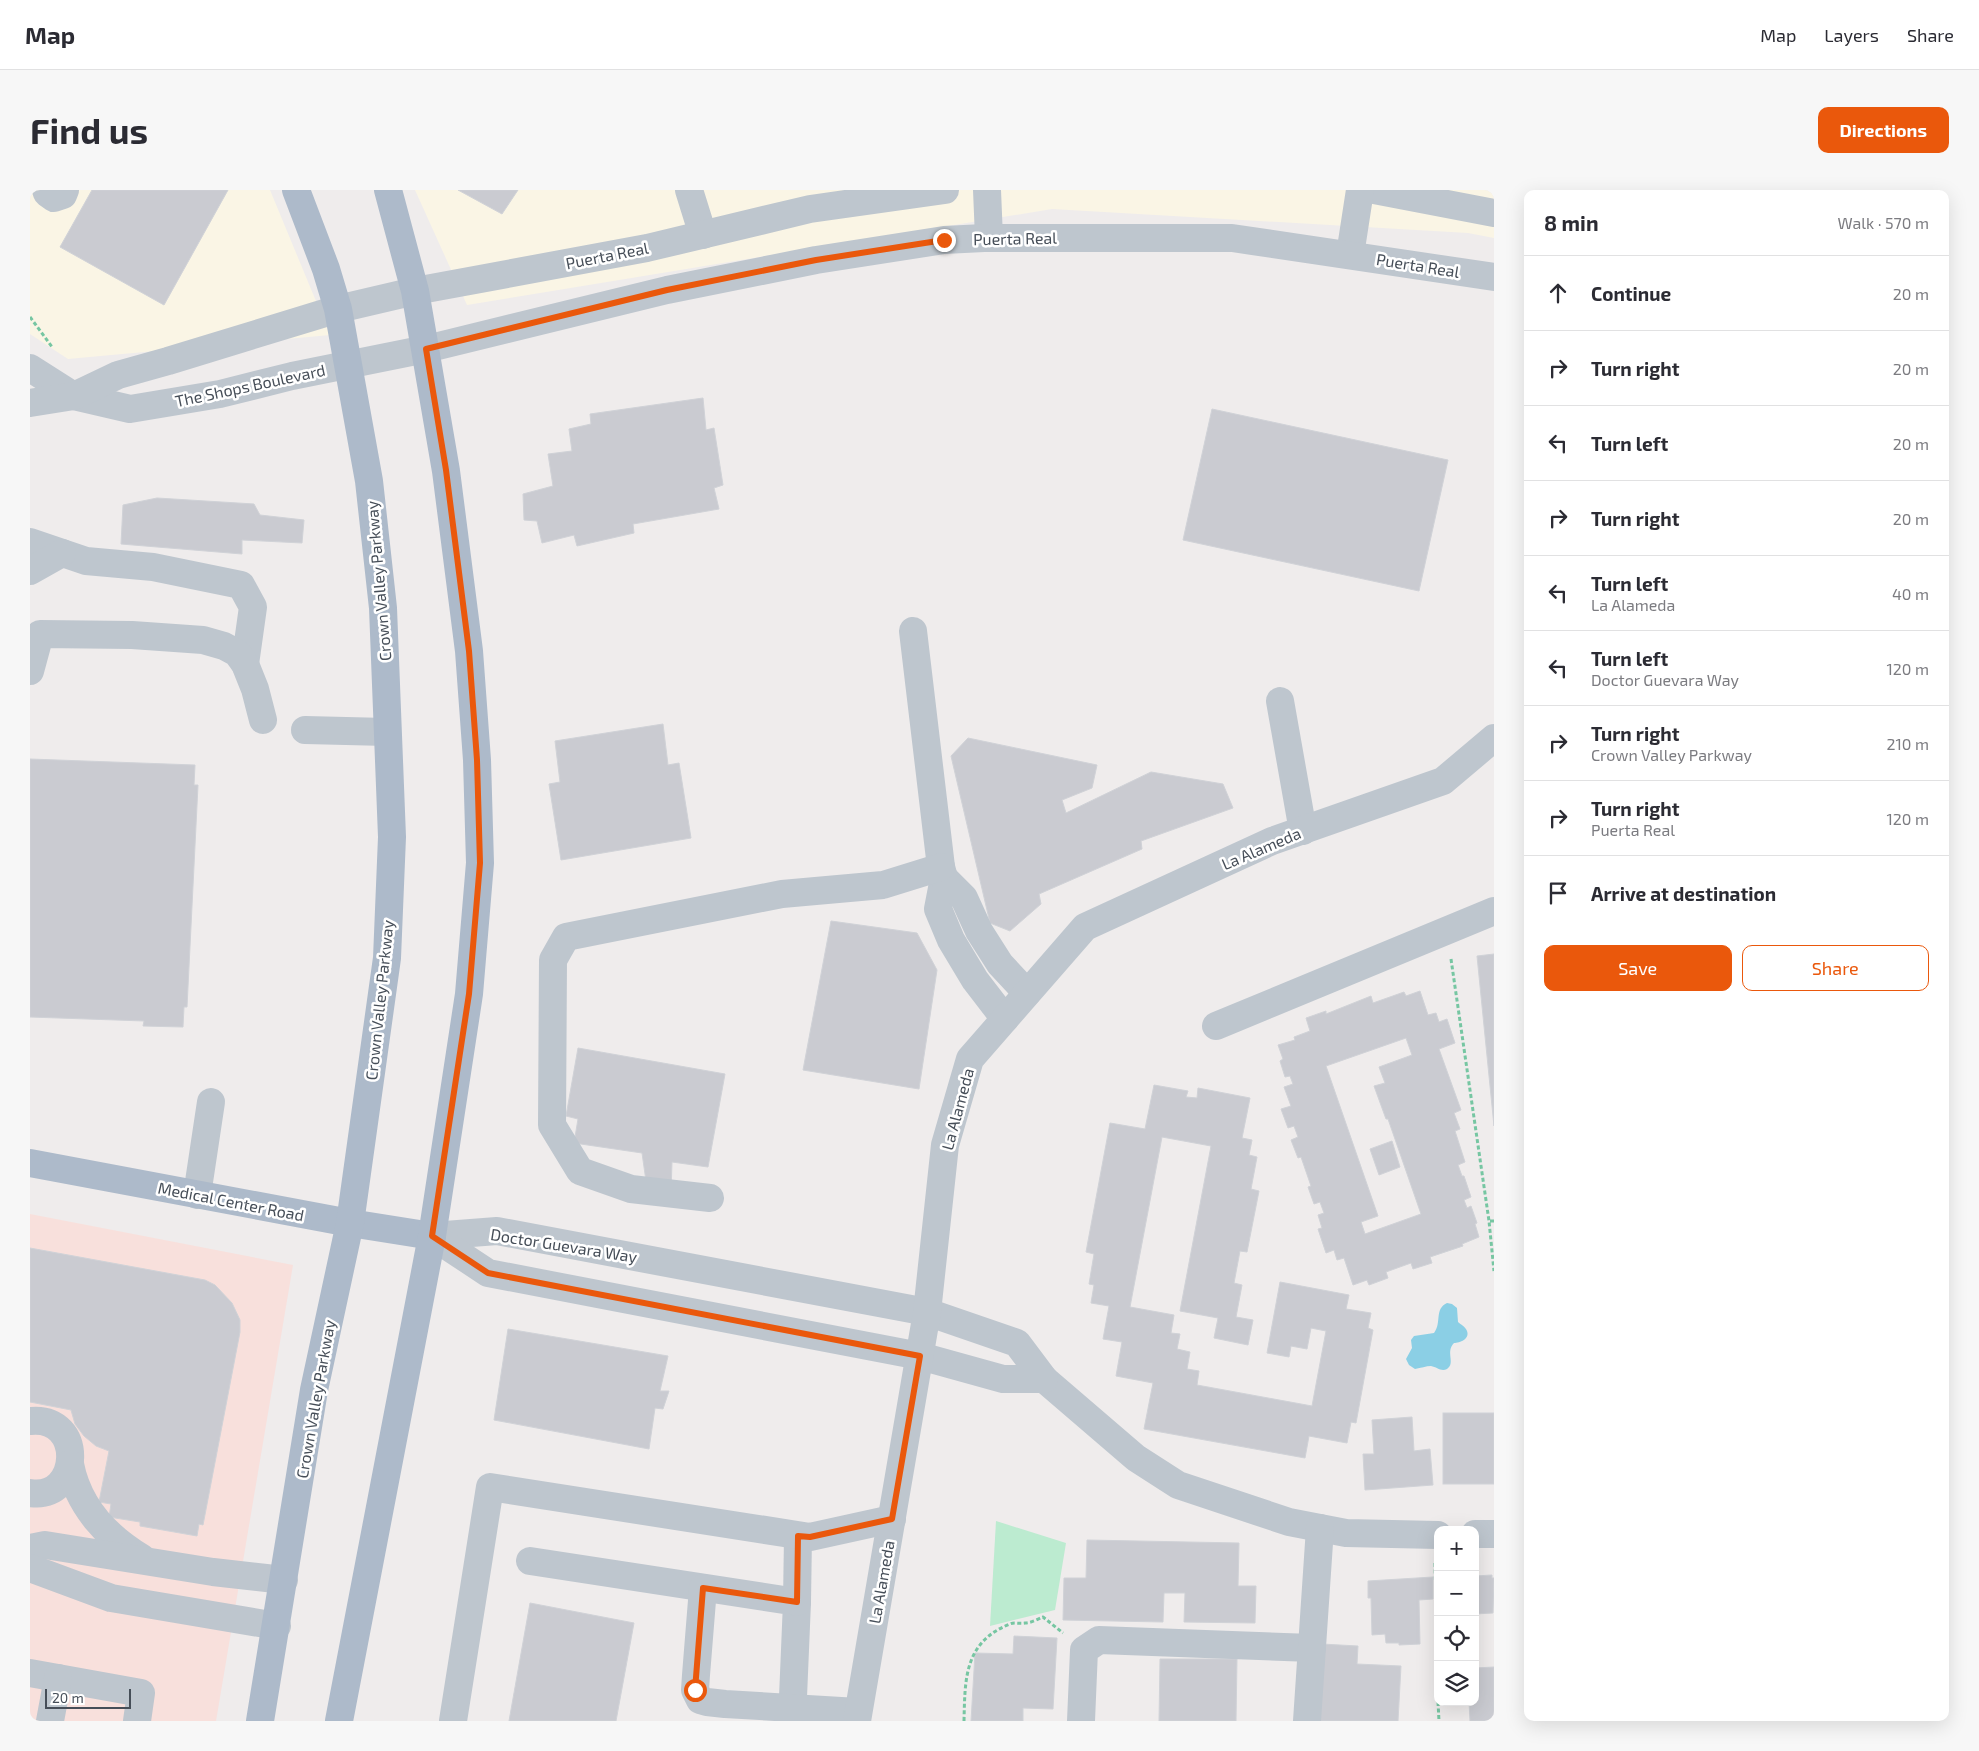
<!DOCTYPE html>
<meta charset="utf-8">
<style>
:root{--surface:#fff;--page:#f7f7f7;--text:#2b2b33;--muted:#7c7c81;--line:#e1e1e2;--accent:#ea580c}
body{margin:0;font-family:"Exo 2",sans-serif;background:var(--page);color:var(--text)}
.controls{position:absolute;right:15px;bottom:15px;display:grid;overflow:hidden;border-radius:10px;box-shadow:0 5px 20px #0002}
.controls button{width:45px;height:45px;display:grid;place-items:center;padding:0;border:0;border-bottom:1px solid var(--line);background:var(--surface);color:var(--text);font:25px sans-serif}
.scale{position:absolute;left:15px;bottom:12px;width:86px;box-sizing:border-box;padding-left:5px;border:2px solid #464e58;border-top:0;font-size:14px;line-height:18px;white-space:nowrap;color:#464e58;-webkit-text-stroke:4px #fff;paint-order:stroke}
.stop{position:absolute;width:15px;height:15px;margin:-11px;border:4px solid #ea580c;border-radius:50%;background:#fff}
.stop.end{background:#ea580c;border-color:#fff;box-shadow:0 1px 5px #0008}
.list{margin:0;padding:0;list-style:none}
h2{display:flex;justify-content:space-between;align-items:center;height:65px;margin:0;padding:0 20px;font-size:21px}
h2 small{font-size:16px;font-weight:400;color:var(--muted)}
.list li{display:grid;grid-template-columns:32px 1fr auto;gap:15px;align-items:center;box-sizing:border-box;height:75px;padding:0 20px;border-top:1px solid var(--line)}
.list b{display:block;font-size:19px;white-space:nowrap}
.list p{margin:0;font-size:16px;white-space:nowrap;color:var(--muted)}
.list em{font-size:16px;font-style:normal;color:var(--muted)}
.actions{display:flex;gap:10px;padding:15px 20px}
.actions a{flex:1;padding:11px 0;border:1px solid var(--accent);border-radius:10px;text-align:center;font-size:18px;color:var(--accent)}
.actions .main{background:var(--accent);color:#fff}
.icon{flex:none;width:28px;height:28px;fill:none;stroke:currentColor;stroke-width:2;stroke-linecap:round;stroke-linejoin:round}
.map{position:relative;flex:none;width:1464px;height:1531px;overflow:hidden;border-radius:10px}
header{display:flex;align-items:center;gap:30px;box-sizing:border-box;height:70px;padding:0 25px;background:var(--surface);border-bottom:1px solid var(--line)}
header strong{font-size:24px}
nav{display:flex;gap:28px;margin-inline-start:auto;font-size:18px}
.intro{display:flex;align-items:center;justify-content:space-between;box-sizing:border-box;height:120px;padding:0 30px}
h1{margin:0;font-size:35px}
.button{padding:12px 22px;border-radius:10px;background:var(--accent);color:#fff;font-size:18px;font-weight:700}
main{display:flex;gap:30px;padding:0 30px}
aside{flex:1;background:var(--surface);border-radius:10px;box-shadow:0 5px 20px #0002}
.map>svg:first-child{display:block}
</style>
<header>
<strong>Map</strong>
<nav><a>Map</a><a>Layers</a><a>Share</a></nav>
</header>
<div class="intro"><h1>Find us</h1><a class="button">Directions</a></div>
<main>
<div class="map">
<svg width="1464" height="1531" viewBox="0 0 1464 1531">
<rect width="100%" height="100%" fill="#efecec"/>
<g fill="#faf5e5">
<polygon points="0,0 240,0 300,145 38,169 0,144"/>
<polygon points="385,0 1464,0 1464,48 1438,43 1022,19 437,115"/>
</g>
<polygon fill="#f8e0dc" points="0,1024 263,1075 186,1531 0,1531"/>
<polygon fill="#bcebd0" points="966,1331 1036,1353 1025,1420 960,1436"/>
<path fill="#8bcfe5" d="M 1417,1113 L 1422,1114 L 1427,1118 L 1428,1132 C 1431,1135 1435,1136 1437,1141 C 1440,1149 1430,1153 1424,1153 C 1415,1162 1426,1173 1417,1179 C 1411,1182 1407,1177 1401,1176 C 1396,1176 1391,1178 1385,1179 L 1379,1175 L 1376,1169 L 1382,1158 L 1381,1150 L 1384,1146 L 1404,1143 C 1412,1133 1404,1119 1417,1113 Z"/>
<g fill="#cacbd1" stroke="#d0d2d7" fill-rule="evenodd">
<polygon points="62,0 198,0 134,115 30,57"/>
<polygon points="428,0 488,0 472,24"/>
<polygon points="673,208 676,240 684,238 693,295 684,298 689,319 603,334 604,343 547,356 544,345 512,353 507,331 494,330 493,304 523,296 518,264 542,261 539,239 561,234 560,224"/>
<polygon points="1182,219 1418,270 1389,401 1153,350"/>
<polygon points="127,308 224,314 230,325 274,330 272,353 212,350 212,364 91,354 93,315"/>
<polygon points="633,534 638,575 649,573 661,648 531,670 519,594 530,592 525,551"/>
<polygon points="938,548 1067,575 1062,598 1032,610 1036,623 1121,582 1193,594 1203,618 1111,651 1112,659 1009,704 1011,714 980,741 960,733 921,566"/>
<polygon points="0,569 165,575 164,595 168,595 157,817 154,817 153,837 113,836 114,831 0,827"/>
<polygon points="801,731 887,743 907,780 889,899 773,880"/>
<polygon points="1464,764 1464,936 1447,766"/>
<path d="M 1390,801 L 1398,825 L 1406,823 L 1409,832 L 1417,829 L 1425,853 L 1409,859 L 1431,920 L 1424,923 L 1430,939 L 1425,941 L 1435,972 L 1428,975 L 1432,986 L 1434,986 L 1441,1007 L 1434,1010 L 1437,1018 L 1441,1016 L 1447,1033 L 1445,1034 L 1449,1047 L 1432,1054 L 1433,1056 L 1400,1067 L 1402,1073 L 1383,1079 L 1381,1073 L 1356,1082 L 1358,1088 L 1339,1095 L 1337,1090 L 1323,1095 L 1314,1068 L 1307,1070 L 1304,1060 L 1296,1063 L 1288,1039 L 1292,1038 L 1288,1025 L 1294,1023 L 1290,1012 L 1284,1014 L 1278,997 L 1281,996 L 1271,967 L 1268,968 L 1261,950 L 1268,947 L 1264,936 L 1258,938 L 1251,919 L 1261,916 L 1254,897 L 1263,894 L 1260,886 L 1255,887 L 1250,871 L 1253,869 L 1248,855 L 1265,850 L 1264,847 L 1280,841 L 1276,828 L 1296,821 L 1296,824 L 1341,806 L 1343,813 L 1374,802 L 1376,806 ZM 1376,848 L 1382,865 L 1349,877 L 1355,893 L 1344,896 L 1356,929 L 1358,929 L 1391,1024 L 1335,1044 L 1331,1032 L 1348,1026 L 1296,876 Z"/>
<polygon points="548,858 695,884 678,977 642,972 641,1002 617,998 612,963 544,953 548,929 536,926"/>
<polygon points="1124,895 1158,901 1156,907 1167,908 1168,898 1220,908 1212,948 1222,950 1219,965 1227,967 1221,999 1229,1001 1217,1062 1210,1061 1204,1093 1212,1095 1206,1127 1223,1130 1218,1155 1184,1148 1188,1128 1150,1121 1181,956 1132,947 1100,1117 1144,1125 1141,1143 1150,1144 1147,1159 1160,1162 1157,1179 1169,1181 1167,1195 1282,1216 1296,1141 1281,1138 1277,1159 1261,1156 1259,1167 1237,1163 1250,1092 1319,1105 1316,1119 1341,1123 1338,1138 1343,1140 1326,1233 1321,1232 1317,1253 1279,1246 1275,1268 1114,1239 1123,1193 1086,1186 1092,1152 1073,1149 1079,1116 1061,1113 1064,1095 1059,1094 1064,1064 1056,1062 1080,933 1115,939"/>
<polygon points="1362,951 1370,977 1349,985 1340,959"/>
<polygon points="0,1058 175,1090 185,1095 202,1113 210,1130 210,1142 173,1335 169,1334 167,1346 110,1336 110,1332 79,1327 81,1314 69,1312 79,1261 66,1256 54,1246 45,1234 41,1220 0,1212"/>
<polygon points="478,1139 638,1166 630,1201 639,1201 633,1219 625,1218 619,1259 464,1230"/>
<rect x="1413" y="1223" width="51" height="71"/>
<polygon points="1382,1227 1384,1261 1400,1259 1403,1295 1335,1300 1333,1264 1344,1264 1342,1230"/>
<polygon points="1057,1350 1209,1353 1208,1396 1226,1396 1225,1433 1154,1432 1155,1403 1134,1403 1133,1432 1033,1430 1034,1388 1056,1388"/>
<polygon points="1462,1385 1462,1388 1464,1388 1463,1423 1445,1424 1445,1386"/>
<polygon points="1403,1387 1403,1409 1389,1410 1390,1454 1369,1455 1369,1453 1356,1453 1355,1444 1342,1445 1341,1408 1338,1408 1338,1391"/>
<polygon points="500,1413 604,1433 586,1531 479,1531"/>
<polygon points="984,1446 1027,1448 1023,1519 993,1518 993,1531 941,1531 945,1463 983,1464"/>
<polygon points="1292,1454 1328,1456 1327,1474 1371,1476 1368,1531 1288,1531"/>
<polygon points="1130,1469 1207,1469 1206,1531 1129,1531"/>
<polygon points="1464,1477 1464,1531 1440,1531 1439,1512 1445,1512 1445,1478"/>
</g>
<g fill="none" stroke-linecap="round" stroke-linejoin="round">
<g stroke="#76c6a2" stroke-width="3" stroke-dasharray="4 2.5" stroke-linecap="butt">
<polyline points="0,127 22,157"/>
<polyline points="1421,769 1459,1031"/>
<polyline points="1464,1031 1459,1031 1464,1081"/>
<polyline points="1405,1373 1408,1499"/>
<polyline points="1408,1512 1409,1531"/>
<path d="M 934,1531 C 935,1489 934,1452 980,1434 C 984,1432 990,1434 995,1433 C 1001,1433 1008,1429 1013,1427 L 1033,1443"/>
</g>
<g stroke="#bec6ce" stroke-width="28">
<polyline points="16,0 17,3 24,8 33,5 35,0"/>
<polyline points="659,0 673,45"/>
<polyline points="957,0 959,48"/>
<polyline points="1344,0 1464,23"/>
<polyline points="1320,65 1330,0"/>
<polyline points="0,178 44,206 100,219 190,204 262,186 396,159 637,100 786,70 914,50 954,48 1202,48 1464,87"/>
<polyline points="0,213 44,206 88,185 138,171 308,119 385,101 617,58 780,19 915,0"/>
<polyline points="0,352 56,371 123,377 211,395 223,417 215,474"/>
<polyline points="0,381 32,363"/>
<polyline points="883,441 911,677 914,688 908,719 921,750 945,790 975,829"/>
<polyline points="0,481 10,444 102,445 173,450 194,456 207,463 215,474 225,499 233,530"/>
<polyline points="1250,511 1273,641"/>
<polyline points="275,540 357,542"/>
<polyline points="914,688 934,708 949,741 970,774 997,803"/>
<polyline points="1186,836 1464,721"/>
<polyline points="167,1005 181,912"/>
<polyline points="680,1008 601,999 550,981 522,935 523,770 536,747 752,704 853,695 911,677"/>
<polyline points="402,1046 467,1041 897,1122 987,1153 1014,1189 1106,1268 1148,1295 1259,1332 1290,1338 1316,1343 1408,1345"/>
<polyline points="402,1046 458,1083 890,1166 973,1189 1014,1189"/>
<path d="M 0,1231 C 56,1225 51,1311 0,1303"/>
<path d="M 40,1274 C 48,1316 77,1347 112,1368"/>
<polyline points="1445,1344 1464,1344"/>
<polyline points="0,1358 15,1355 183,1382 254,1390"/>
<polyline points="500,1371 767,1412 762,1531"/>
<polyline points="0,1378 81,1408 247,1436"/>
<polyline points="673,1398 666,1485 665,1500 670,1510 677,1512 695,1514 828,1522"/>
<polyline points="767,1412 768,1346"/>
<polyline points="0,1483 111,1503 107,1531"/>
<polyline points="20,1531 28,1488"/>
<polyline points="423,1531 460,1297 780,1347 862,1329"/>
<polyline points="827,1531 897,1122 915,955 940,869 1055,737 1242,651 1413,591 1464,548"/>
<polyline points="1051,1531 1054,1460 1069,1450 1282,1458"/>
<polyline points="1277,1531 1290,1338"/>
</g>
<g stroke="#adbaca" stroke-width="28">
<polyline points="0,973 320,1033 402,1046"/>
<polyline points="230,1531 284,1200 320,1033 357,768 362,647 353,418 339,291 308,119 296,79 266,0"/>
<polyline points="309,1531 402,1046 439,804 450,673 447,570 439,461 416,281 385,101 358,0"/>
</g>
</g>
<g fill="none" stroke-linecap="round" stroke-linejoin="round">
<polyline stroke="#ea580c" stroke-width="6" points="665,1500 673,1398 767,1412 768,1346 780,1347 862,1329 890,1166 458,1083 402,1046 439,804 450,673 447,570 439,461 416,280 396,159 637,100 786,70 914,50"/>
</g>
<g text-anchor="middle" dominant-baseline="central" stroke-width="5" stroke-linejoin="round" paint-order="stroke">
<g font-size="16" fill="#464e58" stroke="#fff">
<text transform="translate(985 48) rotate(-1)">Puerta Real</text>
<text transform="translate(577 65) rotate(-11)">Puerta Real</text>
<text transform="translate(1388 75) rotate(9)">Puerta Real</text>
<text transform="translate(220 195) rotate(-12)">The Shops Boulevard</text>
<text transform="translate(348 391) rotate(-95)">Crown Valley Parkway</text>
<text transform="translate(1231 658) rotate(-23)">La Alameda</text>
<text transform="translate(349 810) rotate(-84)">Crown Valley Parkway</text>
<text transform="translate(927 919) rotate(-75)">La Alameda</text>
<text transform="translate(201 1011) rotate(11)">Medical Center Road</text>
<text transform="translate(534 1055) rotate(9)">Doctor Guevara Way</text>
<text transform="translate(285 1209) rotate(-80)">Crown Valley Parkway</text>
<text transform="translate(851 1392) rotate(-80)">La Alameda</text>
</g>
</g>
</svg>
<div class="controls">
<button>+</button>
<button>−</button>
<button><svg class="icon" aria-label="locate" viewBox="0 0 24 24"><circle cx="12" cy="12" r="6"/><path d="M12 2v4M12 18v4M2 12h4M18 12h4"/></svg></button>
<button><svg class="icon" aria-label="layers" viewBox="0 0 24 24"><path d="M12 4l9 5-9 5-9-5zM3 14l9 5 9-5"/></svg></button>
</div>
<div class="scale">20 m</div>
<div class="stop" style="left:665px;top:1500px"></div>
<div class="stop end" style="left:914px;top:50px"></div>
</div>
<aside>
<h2>8 min<small>Walk · 570 m</small></h2>
<ul class="list">
<li><svg class="icon" aria-label="ahead" viewBox="0 0 24 24"><path d="M12 20V5M6 11l6-6 6 6"/></svg><div><b>Continue</b></div><em>20 m</em></li>
<li><svg class="icon" aria-label="right" viewBox="0 0 24 24"><path d="M7 20v-9h11M14 6l5 5-5 5"/></svg><div><b>Turn right</b></div><em>20 m</em></li>
<li><svg class="icon" aria-label="left" viewBox="0 0 24 24"><path d="M17 20v-9H6M10 6l-5 5 5 5"/></svg><div><b>Turn left</b></div><em>20 m</em></li>
<li><svg class="icon" aria-label="right" viewBox="0 0 24 24"><path d="M7 20v-9h11M14 6l5 5-5 5"/></svg><div><b>Turn right</b></div><em>20 m</em></li>
<li><svg class="icon" aria-label="left" viewBox="0 0 24 24"><path d="M17 20v-9H6M10 6l-5 5 5 5"/></svg><div><b>Turn left</b><p>La Alameda</p></div><em>40 m</em></li>
<li><svg class="icon" aria-label="left" viewBox="0 0 24 24"><path d="M17 20v-9H6M10 6l-5 5 5 5"/></svg><div><b>Turn left</b><p>Doctor Guevara Way</p></div><em>120 m</em></li>
<li><svg class="icon" aria-label="right" viewBox="0 0 24 24"><path d="M7 20v-9h11M14 6l5 5-5 5"/></svg><div><b>Turn right</b><p>Crown Valley Parkway</p></div><em>210 m</em></li>
<li><svg class="icon" aria-label="right" viewBox="0 0 24 24"><path d="M7 20v-9h11M14 6l5 5-5 5"/></svg><div><b>Turn right</b><p>Puerta Real</p></div><em>120 m</em></li>
<li><svg class="icon" aria-label="arrive" viewBox="0 0 24 24"><path d="M6 21V4h12l-3 4 3 4H6"/></svg><div><b>Arrive at destination</b></div></li>
</ul>
<div class="actions"><a class="main">Save</a><a>Share</a></div>
</aside>
</main>
